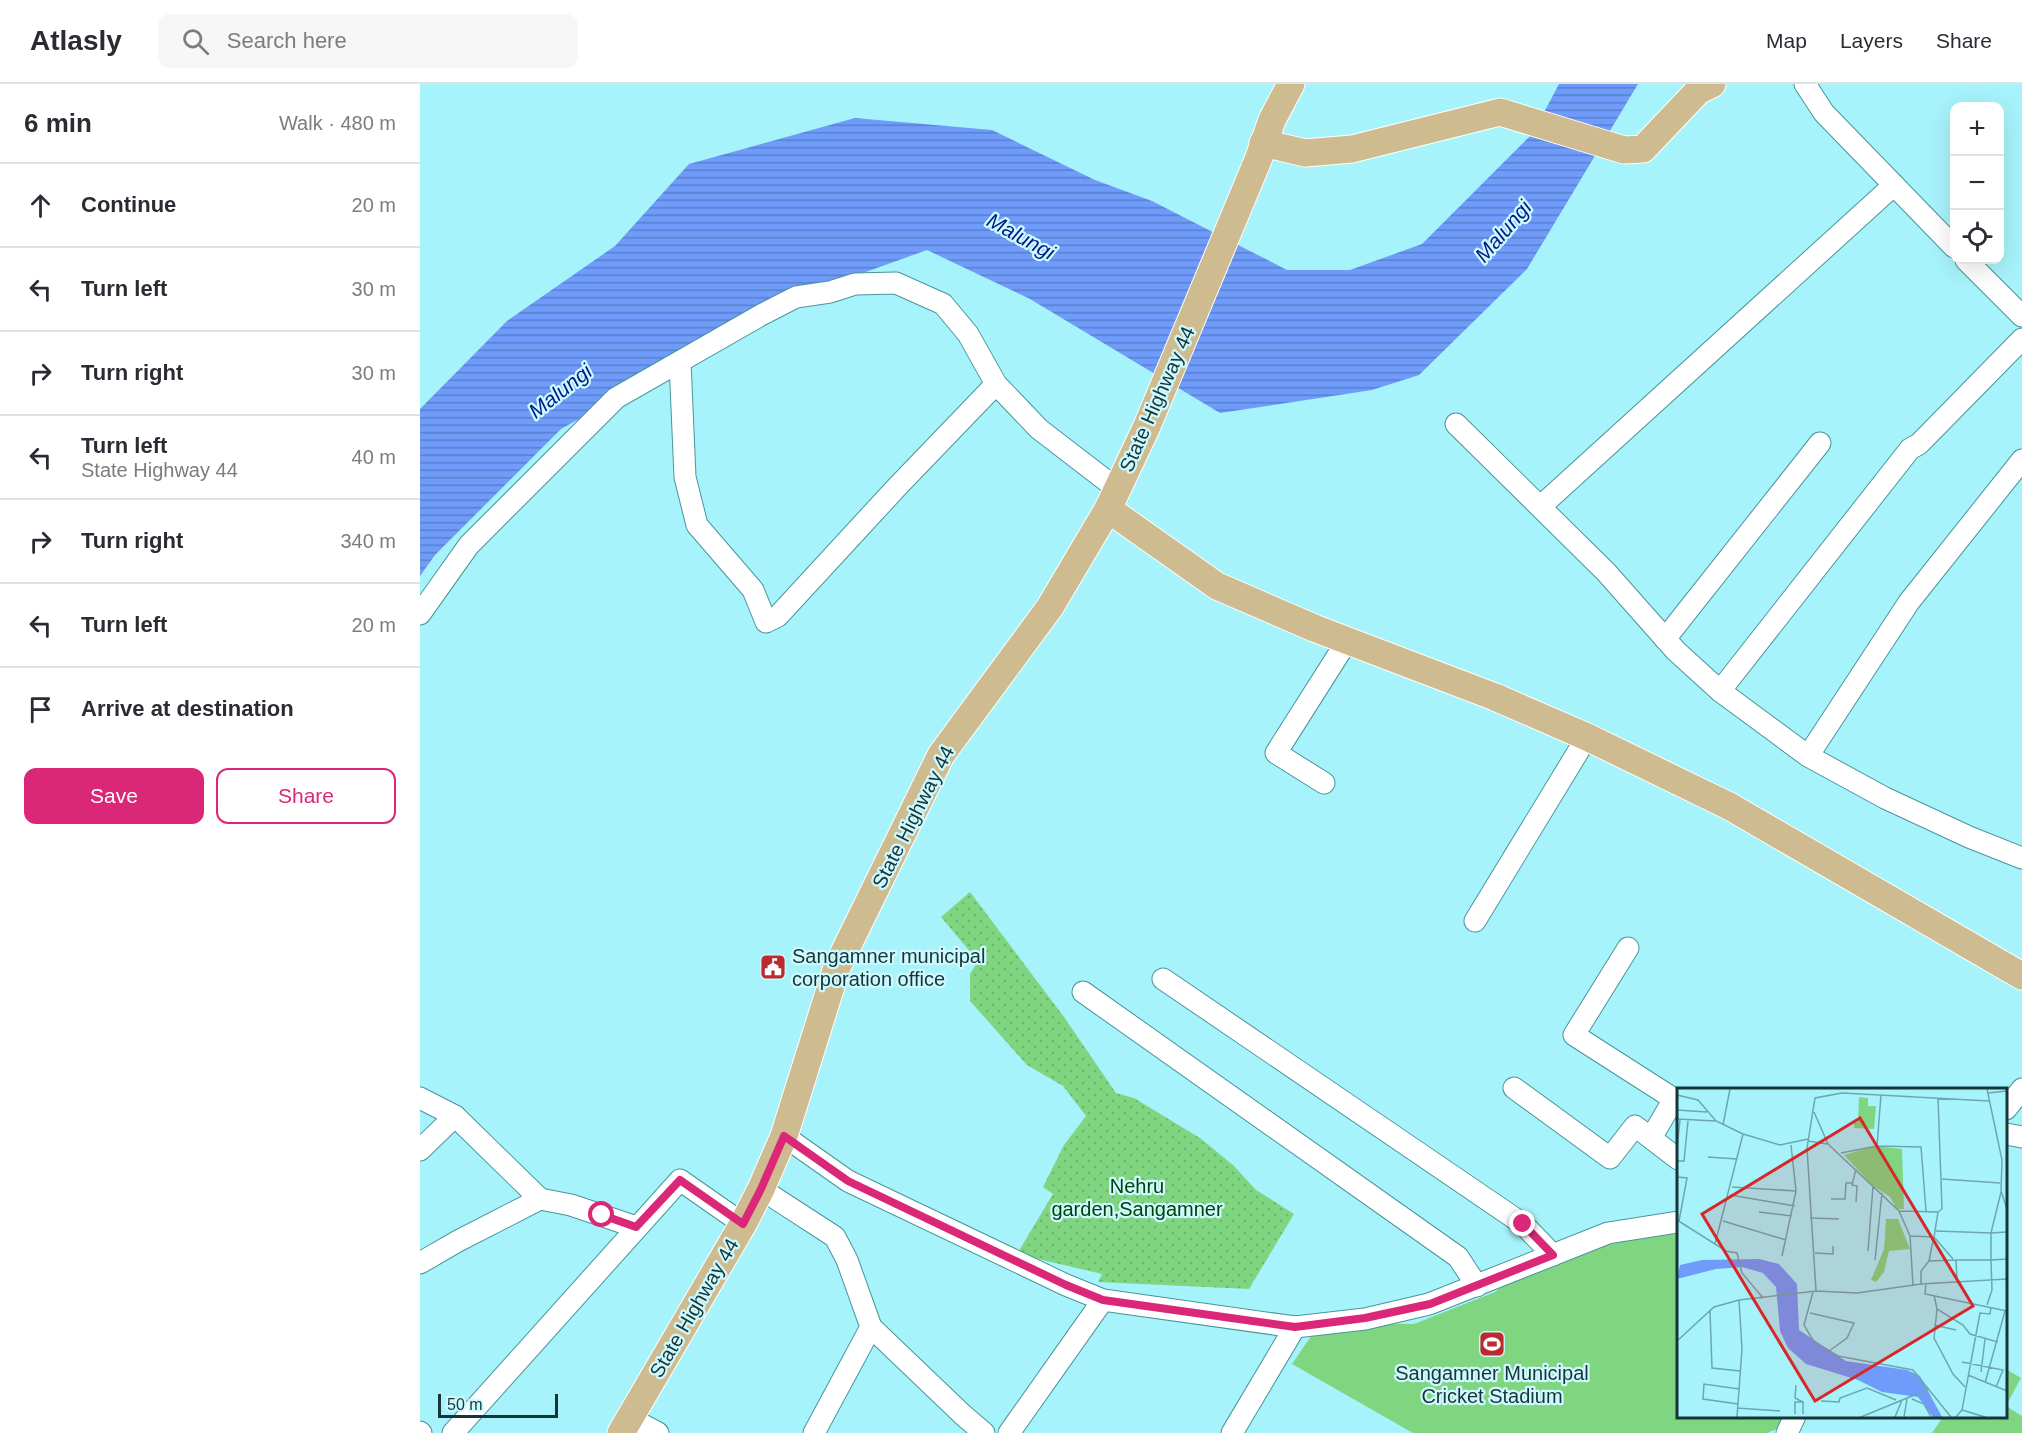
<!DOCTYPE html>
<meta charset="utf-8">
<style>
:root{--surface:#fff;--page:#f7f7f7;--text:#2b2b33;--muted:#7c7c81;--line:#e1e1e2;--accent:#db2777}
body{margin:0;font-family:Arial,sans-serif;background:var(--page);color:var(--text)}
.controls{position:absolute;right:18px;top:18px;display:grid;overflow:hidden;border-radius:12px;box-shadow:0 6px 24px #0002}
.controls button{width:54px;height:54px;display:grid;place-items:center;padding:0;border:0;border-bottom:2px solid var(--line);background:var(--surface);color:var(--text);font:30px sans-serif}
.scale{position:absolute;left:18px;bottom:15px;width:120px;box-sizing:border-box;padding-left:6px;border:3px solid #163539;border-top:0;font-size:16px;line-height:21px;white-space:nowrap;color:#163539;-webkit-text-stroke:4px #cefaff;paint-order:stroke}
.stop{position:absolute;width:18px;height:18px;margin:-14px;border:4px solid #db2777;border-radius:50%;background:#fff}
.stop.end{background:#db2777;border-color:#fff;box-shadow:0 2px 6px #0008}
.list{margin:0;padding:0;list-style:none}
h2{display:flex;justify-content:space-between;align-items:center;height:78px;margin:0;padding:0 24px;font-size:26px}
h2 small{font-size:20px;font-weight:400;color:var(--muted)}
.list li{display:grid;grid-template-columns:39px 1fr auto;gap:18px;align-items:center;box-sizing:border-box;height:84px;padding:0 24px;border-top:2px solid var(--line)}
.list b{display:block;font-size:22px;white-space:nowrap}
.list p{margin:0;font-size:20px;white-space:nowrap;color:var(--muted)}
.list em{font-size:20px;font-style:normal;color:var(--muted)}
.actions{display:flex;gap:12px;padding:18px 24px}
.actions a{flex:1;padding:14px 0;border:2px solid var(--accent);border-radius:12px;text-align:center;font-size:21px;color:var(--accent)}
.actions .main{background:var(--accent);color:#fff}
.icon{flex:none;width:33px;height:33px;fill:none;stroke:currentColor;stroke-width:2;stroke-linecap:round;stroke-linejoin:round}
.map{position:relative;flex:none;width:1602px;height:1349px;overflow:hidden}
header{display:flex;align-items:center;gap:36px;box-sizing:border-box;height:84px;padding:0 30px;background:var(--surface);border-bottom:2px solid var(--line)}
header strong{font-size:28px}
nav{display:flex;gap:33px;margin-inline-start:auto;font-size:21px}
.search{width:420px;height:54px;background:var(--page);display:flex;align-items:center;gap:15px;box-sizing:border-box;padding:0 21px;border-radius:12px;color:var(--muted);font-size:22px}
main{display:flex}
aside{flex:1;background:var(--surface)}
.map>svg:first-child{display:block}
</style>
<header>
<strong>Atlasly</strong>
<div class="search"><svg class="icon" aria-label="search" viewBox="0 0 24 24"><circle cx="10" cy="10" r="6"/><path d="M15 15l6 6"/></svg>Search here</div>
<nav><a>Map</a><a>Layers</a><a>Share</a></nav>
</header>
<main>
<aside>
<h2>6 min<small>Walk · 480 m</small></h2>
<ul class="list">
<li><svg class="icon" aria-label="ahead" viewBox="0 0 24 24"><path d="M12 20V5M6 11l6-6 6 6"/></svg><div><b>Continue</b></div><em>20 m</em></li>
<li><svg class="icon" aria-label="left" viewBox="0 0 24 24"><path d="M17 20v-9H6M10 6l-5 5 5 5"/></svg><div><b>Turn left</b></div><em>30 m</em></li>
<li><svg class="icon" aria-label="right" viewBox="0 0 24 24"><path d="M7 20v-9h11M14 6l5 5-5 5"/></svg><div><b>Turn right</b></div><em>30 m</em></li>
<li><svg class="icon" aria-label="left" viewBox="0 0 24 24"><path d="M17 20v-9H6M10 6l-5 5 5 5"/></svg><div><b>Turn left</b><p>State Highway 44</p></div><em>40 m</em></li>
<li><svg class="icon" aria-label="right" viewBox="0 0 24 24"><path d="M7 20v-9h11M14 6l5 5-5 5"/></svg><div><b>Turn right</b></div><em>340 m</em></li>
<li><svg class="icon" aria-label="left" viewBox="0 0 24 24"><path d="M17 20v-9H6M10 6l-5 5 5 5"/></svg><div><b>Turn left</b></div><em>20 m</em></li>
<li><svg class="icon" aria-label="arrive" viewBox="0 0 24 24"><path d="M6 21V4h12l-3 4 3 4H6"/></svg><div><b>Arrive at destination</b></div></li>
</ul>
<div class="actions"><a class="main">Save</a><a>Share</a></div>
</aside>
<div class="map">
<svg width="1602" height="1349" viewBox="0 0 1602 1349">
<defs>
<pattern id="garden-dots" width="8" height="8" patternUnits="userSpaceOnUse" patternTransform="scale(1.5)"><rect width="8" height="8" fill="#80d581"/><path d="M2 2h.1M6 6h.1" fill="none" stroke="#6eb770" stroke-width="1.8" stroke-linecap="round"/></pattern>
<pattern id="water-rules" width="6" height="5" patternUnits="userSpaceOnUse" patternTransform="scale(1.5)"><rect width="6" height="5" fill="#6f9bfa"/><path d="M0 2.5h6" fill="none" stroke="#5a7fcb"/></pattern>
</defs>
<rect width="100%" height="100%" fill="#a7f3fb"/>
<g fill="#80d581">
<polygon points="1258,1146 1258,1332 1374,1333 1372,1339 1347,1349 993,1349 872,1280 900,1239 994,1240 1075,1208 1087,1198 1143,1173 1215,1154"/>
<polygon points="1586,1285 1601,1294 1586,1322"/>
<polygon points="1586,1322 1602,1332 1602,1349 1512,1349 1523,1333 1586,1332"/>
</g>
<polygon fill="url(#garden-dots)" points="550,808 644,933 696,1009 714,1014 780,1054 813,1081 836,1106 874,1130 829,1205 678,1198 682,1190 597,1170 633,1110 623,1103 644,1061 666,1032 643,1002 607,981 550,917 550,890 558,877 521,833"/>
<polygon fill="url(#water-rules)" points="1139,0 1218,0 1107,185 999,291 952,306 800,329 610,215 507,166 362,218 245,287 141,345 15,471 0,492 0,325 87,237 195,162 269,80 435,34 572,46 675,96 732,117 867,186 930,186 1002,160 1113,49"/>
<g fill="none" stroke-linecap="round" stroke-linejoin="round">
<defs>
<g id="minor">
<polyline points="1385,0 1404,29 1534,163"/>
<polyline points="1546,176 1602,232"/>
<polyline points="260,278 265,393 277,441 333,506 346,538 358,532 476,404 576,300"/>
<polyline points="1036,340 1186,488 1256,567 1300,607 1388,672 1465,714 1549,753 1602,774"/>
<polyline points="1121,422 1474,101"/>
<polyline points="0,530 49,461 196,314 341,231 376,213 410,208 435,200 476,199 523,220 548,250 576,300 619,345 697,405"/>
<polyline points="1245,555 1400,359"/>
<polyline points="1300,607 1490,365 1499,360 1602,255"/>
<polyline points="1388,672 1489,518 1602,376"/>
<polyline points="904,699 856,669 927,557"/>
<polyline points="1055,837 1167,653"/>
<polyline points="1208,864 1154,951 1254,1015 1231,1054"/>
<polyline points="743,895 1103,1140 1133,1171"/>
<polyline points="663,908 1038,1173 1057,1202"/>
<polyline points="1094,1004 1190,1074 1215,1042 1258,1075"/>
<polyline points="0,1014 35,1032 120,1115"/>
<polyline points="1586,1025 1602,1005"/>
<polyline points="1586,1050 1602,1053"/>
<polyline points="364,1052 428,1097 646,1201 683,1216 875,1243 945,1235 1009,1220 1188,1149 1258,1138"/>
<polyline points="0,1066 35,1032"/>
<polyline points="341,1105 415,1153 427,1176 451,1243 394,1349"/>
<polyline points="0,1179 38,1157 120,1115 151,1121 216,1143"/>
<polyline points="451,1243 543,1331 564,1349"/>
<polyline points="210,1334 238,1349"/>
<polyline points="0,1348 1,1349"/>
<polyline points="33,1349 260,1096 323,1140"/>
<polyline points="589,1349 683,1216"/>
<polyline points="812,1349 875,1243"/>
<polyline points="1367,1349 1375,1332"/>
</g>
<g id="major">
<polyline points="843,59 885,69 932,65 1080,28 1204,66 1223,65 1278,7 1292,0"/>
<polyline points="688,425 797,502 894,544 1075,613 1167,653 1309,722 1602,892"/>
<polyline points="201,1349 323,1140 341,1105 364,1052 417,883 521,671 630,523 688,425 727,342 838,76 852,36 871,0"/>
</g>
</defs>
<use href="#minor" stroke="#4a959c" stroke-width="23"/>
<use href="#major" stroke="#fff" stroke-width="29"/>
<use href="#minor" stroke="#fff" stroke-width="21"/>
<use href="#major" stroke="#cebb90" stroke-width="27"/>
</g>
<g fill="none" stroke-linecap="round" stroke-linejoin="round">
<polyline stroke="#db2777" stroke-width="8" points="182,1131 216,1143 260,1096 323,1140 341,1105 364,1052 428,1097 646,1201 683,1216 875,1243 945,1234 1010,1220 1133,1171 1103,1140"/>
</g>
<defs>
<symbol id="civic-square" viewBox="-11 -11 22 22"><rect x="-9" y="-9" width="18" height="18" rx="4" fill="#ba2a2f" stroke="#cefaff"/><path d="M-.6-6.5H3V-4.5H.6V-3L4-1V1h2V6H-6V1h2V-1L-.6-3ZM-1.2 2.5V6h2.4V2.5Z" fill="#fff"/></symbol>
<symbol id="stadium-square" viewBox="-11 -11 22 22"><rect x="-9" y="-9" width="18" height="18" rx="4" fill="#ba2a2f" stroke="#cefaff"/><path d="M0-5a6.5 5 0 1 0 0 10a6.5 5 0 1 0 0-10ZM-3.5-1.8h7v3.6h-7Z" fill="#fff"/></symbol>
</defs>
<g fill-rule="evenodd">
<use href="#civic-square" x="338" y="868" width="30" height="30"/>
<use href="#stadium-square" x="1057" y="1245" width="30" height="30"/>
</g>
<g text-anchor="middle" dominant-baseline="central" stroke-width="4.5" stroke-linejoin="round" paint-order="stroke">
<g font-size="20" fill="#163539" stroke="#cefaff">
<text transform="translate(737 315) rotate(-66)">State Highway 44</text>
<text transform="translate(493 733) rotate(-63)">State Highway 44</text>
<text transform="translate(274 1224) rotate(-60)">State Highway 44</text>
</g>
<g font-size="20" fill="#163539" stroke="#cefaff" text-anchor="start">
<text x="372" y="872">Sangamner municipal<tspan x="372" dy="23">corporation office</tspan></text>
<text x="1072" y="1289" text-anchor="middle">Sangamner Municipal<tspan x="1072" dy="23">Cricket Stadium</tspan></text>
</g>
<g font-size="20" fill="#004309" stroke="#cefaff">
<text x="717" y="1102">Nehru<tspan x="717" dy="23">garden,Sangamner</tspan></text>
</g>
<g font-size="21" font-style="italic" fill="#021b89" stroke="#cefaff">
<text transform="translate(1083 147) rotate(-49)">Malungi</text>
<text transform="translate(601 152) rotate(29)">Malungi</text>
<text transform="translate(140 307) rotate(-38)">Malungi</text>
</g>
</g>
<g transform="translate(1257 1004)">
<rect width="330" height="330" fill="#a7f3fb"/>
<path d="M 182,9 L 191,10 L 191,18 L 199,18 L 197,41 L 177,40 L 177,34 L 181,34 ZM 198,58 L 225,61 L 227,121 L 220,121 L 213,109 L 195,97 L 167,67 Z" fill="#80d581"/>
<path d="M 209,131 L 221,131 L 233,161 L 212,163 L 207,184 L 199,194 L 194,192 L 207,161 Z" fill="#80d581"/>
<path d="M 82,171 L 102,176 L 120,196 L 122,242 L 169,273 L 230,282 L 243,288 L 265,329 L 256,329 L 241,309 L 205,304 L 181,292 L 129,276 L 111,260 L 103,243 L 99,199 L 86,185 L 65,179 L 39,181 L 0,191 L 3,177 L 25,172 Z" fill="#6f9bfa"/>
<path fill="none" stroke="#6da7ad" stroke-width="1.5" d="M 310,1 L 325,72 L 324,103 L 330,121M 311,5 L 330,3M 0,7 L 21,12 L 39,33 L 66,46M 204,7 L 200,58 L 244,59 L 249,123M 0,22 L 30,24M 137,24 L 151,56 L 222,123 L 233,148 L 236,197M 0,31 L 38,33M 46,37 L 53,1M 131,53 L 150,56M 0,60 L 3,32M 164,65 L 200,58M 31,69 L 60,71M 0,73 L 7,73 L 11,33M 179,81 L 175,97 L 180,98 L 179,114M 0,89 L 10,90 L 2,133M 265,91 L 323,95M 55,99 L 119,103M 53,107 L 118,118M 154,111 L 168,111 L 169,95 L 175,95M 222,123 L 261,124 L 257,149 L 233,148M 82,124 L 115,128M 261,124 L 265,121 L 261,10M 133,130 L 162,131M 0,132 L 49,163 L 60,165 L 65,185 L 86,210M 46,133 L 109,152M 259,143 L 314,145 L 324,104M 257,149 L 276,171M 38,156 L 66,46 L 103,57 L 131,51M 191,163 L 196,98M 138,165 L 156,166 L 156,158M 105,168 L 119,103 L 114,57M 198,172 L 205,105M 252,173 L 256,153M 280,194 L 279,172 L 314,172 L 314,145 L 330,144M 249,195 L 248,206 L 330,223M 244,196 L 244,183 L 252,173 L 279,172M 139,203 L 130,60 L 138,10 L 165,5 L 312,13M 136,204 L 127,237 L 137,254 L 161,268 L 236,282 L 274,329M 257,207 L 260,221 L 286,237 L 293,246 L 321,254M 310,217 L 315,202 L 314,172 L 330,171M 260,221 L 257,250 L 276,286 L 288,299M 33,223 L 35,280 L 63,283M 133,225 L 177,235 L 170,250 L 152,263M 257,237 L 279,242M 0,253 L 37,219 L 62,212 L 139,203 L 180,205 L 244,196 L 330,191M 285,274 L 326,282 L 319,299M 304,284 L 308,251M 291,287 L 330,303M 308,295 L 328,223M 119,297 L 118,310 L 126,314M 235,311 L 247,316 L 254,329M 144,313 L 162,314 L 163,310 L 190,300 L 219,312M 61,316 L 26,311 L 27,296 L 62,301M 60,320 L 103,323M 285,322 L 308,329M 118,326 L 118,314 L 126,314 L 126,326M 60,329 L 65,261 L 62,212M 184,329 L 252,301M 218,329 L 225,312M 227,329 L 230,311M 279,329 L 285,322 L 303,225 L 313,226 L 314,219"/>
<path fill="#d62828" fill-opacity="0.15" stroke="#d62828" stroke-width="3" d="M 183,30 L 296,218 L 138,313 L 25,126 Z"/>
<rect width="330" height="330" fill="none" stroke="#163539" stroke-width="3"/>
</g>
</svg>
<div class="controls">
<button>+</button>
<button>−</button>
<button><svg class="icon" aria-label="locate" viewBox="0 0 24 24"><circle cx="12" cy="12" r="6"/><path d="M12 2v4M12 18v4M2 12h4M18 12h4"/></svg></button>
</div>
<div class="scale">50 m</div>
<div class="stop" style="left:182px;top:1131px"></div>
<div class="stop end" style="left:1103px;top:1140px"></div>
</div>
</main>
